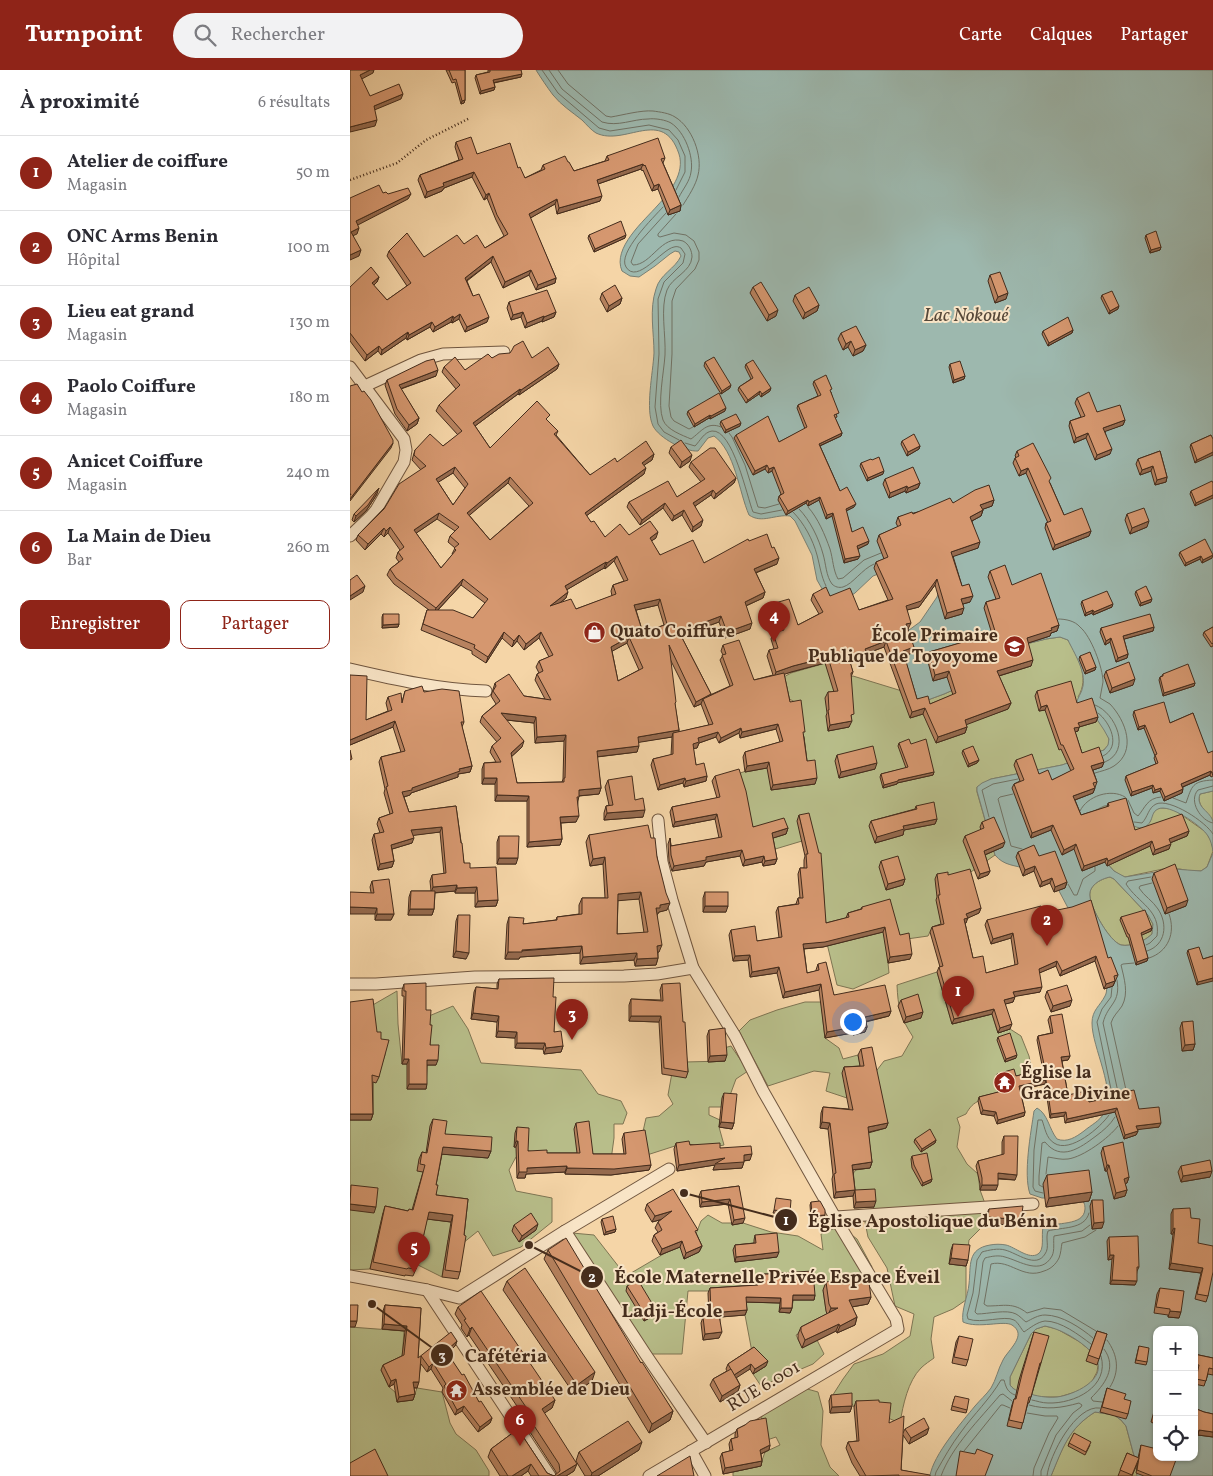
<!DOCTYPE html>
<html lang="fr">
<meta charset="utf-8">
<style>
:root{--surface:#fff;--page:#f2f2f3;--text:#2b2b33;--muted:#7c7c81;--line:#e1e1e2;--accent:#8f2418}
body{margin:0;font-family:Vollkorn,serif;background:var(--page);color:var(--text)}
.controls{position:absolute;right:15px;bottom:15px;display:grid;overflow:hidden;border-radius:10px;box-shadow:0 1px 4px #0004}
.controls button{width:45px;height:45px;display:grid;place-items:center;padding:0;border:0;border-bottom:1px solid var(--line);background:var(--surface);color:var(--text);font:25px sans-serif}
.you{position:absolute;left:502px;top:951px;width:18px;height:18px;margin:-12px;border:4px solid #fff;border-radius:50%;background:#1a73e8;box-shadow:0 0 0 8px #1a73e833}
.badge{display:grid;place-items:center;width:32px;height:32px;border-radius:50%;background:var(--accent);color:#fff;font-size:16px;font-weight:700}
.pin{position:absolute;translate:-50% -41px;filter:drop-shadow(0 1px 2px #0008)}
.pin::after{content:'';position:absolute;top:26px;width:18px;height:15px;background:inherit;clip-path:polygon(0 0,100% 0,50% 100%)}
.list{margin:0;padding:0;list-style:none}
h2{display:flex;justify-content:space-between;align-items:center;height:65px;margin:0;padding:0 20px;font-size:21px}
h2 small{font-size:16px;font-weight:400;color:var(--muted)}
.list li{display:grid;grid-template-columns:32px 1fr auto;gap:15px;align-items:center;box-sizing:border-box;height:75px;padding:0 20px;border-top:1px solid var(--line)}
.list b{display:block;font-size:19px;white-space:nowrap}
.list p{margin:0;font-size:16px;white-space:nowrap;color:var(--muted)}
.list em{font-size:16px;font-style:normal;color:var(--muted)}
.actions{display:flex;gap:10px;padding:15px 20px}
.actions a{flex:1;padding:11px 0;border:1px solid var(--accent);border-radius:10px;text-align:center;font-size:18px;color:var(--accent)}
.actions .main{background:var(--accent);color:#fff}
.icon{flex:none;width:28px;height:28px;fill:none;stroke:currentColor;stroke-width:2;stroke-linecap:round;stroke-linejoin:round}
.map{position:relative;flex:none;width:863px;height:1406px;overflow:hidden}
header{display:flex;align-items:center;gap:30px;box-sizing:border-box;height:70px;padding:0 25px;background:var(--accent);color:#fff}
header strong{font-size:24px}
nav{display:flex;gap:28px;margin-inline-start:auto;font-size:18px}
.search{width:350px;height:45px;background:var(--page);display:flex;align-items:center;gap:12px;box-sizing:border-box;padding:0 18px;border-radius:28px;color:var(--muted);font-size:19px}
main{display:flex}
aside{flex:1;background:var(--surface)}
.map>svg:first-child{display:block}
</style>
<header>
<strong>Turnpoint</strong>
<div class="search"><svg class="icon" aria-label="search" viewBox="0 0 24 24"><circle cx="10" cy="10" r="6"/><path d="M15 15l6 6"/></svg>Rechercher</div>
<nav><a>Carte</a><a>Calques</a><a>Partager</a></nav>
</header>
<main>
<aside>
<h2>À proximité<small>6 résultats</small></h2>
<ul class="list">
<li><span class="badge">1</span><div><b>Atelier de coiffure</b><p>Magasin</p></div><em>50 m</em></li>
<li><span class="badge">2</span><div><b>ONC Arms Benin</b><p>Hôpital</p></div><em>100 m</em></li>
<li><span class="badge">3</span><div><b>Lieu eat grand</b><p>Magasin</p></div><em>130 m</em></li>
<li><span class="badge">4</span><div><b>Paolo Coiffure</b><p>Magasin</p></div><em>180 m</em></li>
<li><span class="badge">5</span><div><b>Anicet Coiffure</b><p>Magasin</p></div><em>240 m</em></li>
<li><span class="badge">6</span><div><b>La Main de Dieu</b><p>Bar</p></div><em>260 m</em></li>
</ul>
<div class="actions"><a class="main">Enregistrer</a><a>Partager</a></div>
</aside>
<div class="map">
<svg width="863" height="1406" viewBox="0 0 863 1406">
<rect width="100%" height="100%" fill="#f5d5a7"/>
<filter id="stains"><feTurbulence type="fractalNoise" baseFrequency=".004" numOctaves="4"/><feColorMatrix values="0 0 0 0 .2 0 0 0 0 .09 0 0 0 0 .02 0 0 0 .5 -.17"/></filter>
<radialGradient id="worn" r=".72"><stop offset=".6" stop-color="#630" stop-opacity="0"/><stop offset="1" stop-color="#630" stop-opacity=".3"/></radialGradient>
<g fill="#b8be8a" stroke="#7e7553">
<path d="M 710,567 L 718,570 C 728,589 740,607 728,627 C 737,638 757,656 759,670 C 760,675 756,677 754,680 L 712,695 L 641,709 L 627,717 L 627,722 L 645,785 L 618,804 L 591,855 L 580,862 L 578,866 L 557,869 L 538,893 L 539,903 L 503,919 L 487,915 L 474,861 L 474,828 L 471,788 L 452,771 L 422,780 L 410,782 L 387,704 L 431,690 L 450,635 L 436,627 L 432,608 L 441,603 L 476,593 L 482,614 L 503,606 L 552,621 L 575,631 L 594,624 L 619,613 L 636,584 L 696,569 Z"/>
<path d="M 863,721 L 863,752 C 858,742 846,736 850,724 Z"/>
<polygon points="763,734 800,752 803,743 808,738 818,738 826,741 853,760 857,764 862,773 863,781 857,797 851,801 840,801 830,799 813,799 775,807 770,805 764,801 754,790 744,741 754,736"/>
<path d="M 760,807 L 764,809 L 798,845 L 803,854 L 802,864 C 795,871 781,877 771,875 C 759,871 741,838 740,827 C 738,816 750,809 760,807 Z"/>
<path d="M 587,902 L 602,954 L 642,944 L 648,963 L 660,959 L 671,966 L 679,986 L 683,1006 L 646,1007 L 648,1026 C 632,1030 624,1029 616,1044 L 607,1048 L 610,1057 L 607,1077 L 617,1094 L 628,1104 L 630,1120 L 637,1139 L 636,1153 L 619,1170 L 616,1196 L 616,1230 L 603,1239 L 584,1247 L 581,1269 L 584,1288 C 580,1291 575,1294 571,1298 C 558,1311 553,1335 550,1353 L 538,1348 L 527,1335 L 504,1337 L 499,1329 L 479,1331 L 493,1309 L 504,1294 L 533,1284 L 560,1266 L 564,1244 L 545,1236 L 537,1198 L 518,1167 L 513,1142 L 524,1141 L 523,1126 L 503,1126 L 500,1107 L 506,1100 L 519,1098 L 513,1025 L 497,1028 L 476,1021 L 480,1003 L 464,1001 L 418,1016 L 389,961 L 400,950 L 427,940 L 455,932 L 471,932 C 473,944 473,956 475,968 L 489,978 L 493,989 L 508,985 L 512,1006 L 524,1004 L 534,991 L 552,986 L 563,967 C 550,947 548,937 547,915 Z"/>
<polygon points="47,921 48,954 52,994 78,977 79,946 103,936 118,959 131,993 231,1000 248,1024 271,1031 277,1043 273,1054 264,1054 264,1068 261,1090 195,1086 166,1087 159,1100 166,1121 202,1128 202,1152 171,1177 143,1186 128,1161 113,1173 98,1170 92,1207 66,1194 33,1143 20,1199 0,1200 0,1006 31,997 35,985 36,977 28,976 23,956 21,936"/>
<polygon points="381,976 398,1001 386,1009 379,1028 372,1037 359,1037 359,1045 370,1050 369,1057 374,1075 350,1080 328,1075 297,1085 292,1066 296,1048 309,1046 323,1034 318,1025 323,997 335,992 375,991 374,978"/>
<polygon points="358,1145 372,1153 393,1153 421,1162 448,1166 473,1180 471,1164 490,1156 507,1169 522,1197 515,1214 473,1220 476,1240 479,1247 476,1251 446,1265 452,1277 467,1270 474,1284 463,1294 411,1316 403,1304 416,1296 402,1282 395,1245 393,1221 338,1221 332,1284 299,1284 279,1253 267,1230 250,1239 222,1163 244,1165 276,1206 322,1179 344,1169 351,1151"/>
<polygon points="695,1256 707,1259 730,1272 742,1282 747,1288 748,1295 747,1302 740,1315 729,1321 709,1327 690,1327 666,1321 660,1315 660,1307 681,1264 686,1259"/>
<polygon points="0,1257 54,1261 52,1290 31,1300 39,1317 45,1322 47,1332 63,1329 67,1318 92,1322 100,1353 106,1364 126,1380 139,1401 139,1406 32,1406 0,1399"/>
<polygon points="450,1317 468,1322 473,1341 471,1375 480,1397 489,1406 383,1406 383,1402 410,1396 415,1382 430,1375 426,1367 417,1370 414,1354 411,1347 427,1330"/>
<path d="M 745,1342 L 764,1345 L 771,1350 L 776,1356 L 786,1393 L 787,1406 L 701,1406 C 712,1379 718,1359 745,1342 Z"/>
</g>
<path fill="#9db8ae" stroke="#798074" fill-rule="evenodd" d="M 186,0 L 863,0 L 863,721 L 850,724 C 845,738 861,741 863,752 C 863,761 863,772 863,781 C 862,776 861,771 858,766 C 852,756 819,733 808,739 C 802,742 803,747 800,752 C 799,754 796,756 795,758 C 778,759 773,745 763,734 L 754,736 L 744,741 L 754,790 L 764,801 L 775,807 L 824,799 L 851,801 L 857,797 L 863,783 L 863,1406 L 787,1406 L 786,1393 L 776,1356 L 771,1350 L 764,1345 L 745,1342 C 718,1359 713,1378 701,1406 L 580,1406 C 583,1385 612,1352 625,1336 C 630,1330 636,1325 641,1318 C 646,1310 648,1299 653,1290 C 658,1280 678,1265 662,1255 C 654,1250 628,1259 613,1252 C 611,1240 618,1226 619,1214 C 621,1195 617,1179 640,1175 C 645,1174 651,1174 656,1175 C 665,1177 679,1190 688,1184 C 695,1180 691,1165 693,1158 C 705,1151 734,1157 735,1139 C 735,1134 734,1132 730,1128 L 692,1128 L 680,1124 C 673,1104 681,1062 684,1041 L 687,1038 C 698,1044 699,1059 707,1069 C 717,1073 726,1067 734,1061 C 741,1055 750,1051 754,1043 C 767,1021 742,978 742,953 C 742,940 750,936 755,926 C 758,921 756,914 755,908 L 708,819 C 699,810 690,803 677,799 C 665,795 654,796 645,785 L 627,721 L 627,717 L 632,713 L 641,709 L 712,695 L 754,680 L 758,675 L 759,669 L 754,660 L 746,648 L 726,635 C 727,628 732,623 733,616 C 736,601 724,583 718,570 L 710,567 L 696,569 L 636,584 L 619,613 L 594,624 L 575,631 L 560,628 L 550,561 L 559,560 L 570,552 L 587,527 L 590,518 L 590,506 L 552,495 L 523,506 L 505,523 L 496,529 L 484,529 L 475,524 L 467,510 L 462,485 L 445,451 L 440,446 C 425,444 412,454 399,445 C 389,422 385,381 364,366 L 358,368 L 348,381 C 335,382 309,368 303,356 C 295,339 303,303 304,283 C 304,263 299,239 306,219 C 310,204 325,199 331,186 L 329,182 L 325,181 L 320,184 L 305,196 L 289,207 L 280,206 L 272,201 C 262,178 294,151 308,135 C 320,122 335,103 329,84 C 313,36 275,77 246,63 C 241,60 236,54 232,50 C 222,42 211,35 203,25 C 197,17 191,8 186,0 ZM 760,807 L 764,809 L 798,845 L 803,854 L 802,864 C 795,871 781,877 771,875 C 759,871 741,838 740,827 C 738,816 750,809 760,807 ZM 695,1256 C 710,1259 724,1267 736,1277 C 739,1280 744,1283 746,1288 C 758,1310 723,1325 707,1327 C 696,1328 687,1326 676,1323 C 670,1321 664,1321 660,1315 L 660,1307 L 681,1264 L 686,1259 ZM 807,1260 L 844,1260 L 844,1387 L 807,1387 Z"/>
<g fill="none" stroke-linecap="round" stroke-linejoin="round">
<g stroke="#707265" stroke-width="1">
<polyline points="192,0 208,23 249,58 260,61 299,55 319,60 328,70 335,86 335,102 326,120"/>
<path d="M 199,0 L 212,19 L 252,52 C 268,57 283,49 298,49 C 305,48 316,50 321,53 C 335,62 344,87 341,102 C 340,111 333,119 329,127"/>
<path d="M 208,0 L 218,14 L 256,46 L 261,47 C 273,45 291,40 303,41 C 310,42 319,43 325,47 C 342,57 353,86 348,105 C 346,115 338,127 333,135"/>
<path d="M 313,137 C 304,147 267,183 276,197 C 287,215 312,179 324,177 C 327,176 329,177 331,178 L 335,184 L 333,193 L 314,212 L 308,229 L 309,284 L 305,337 L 308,354 L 314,362 L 329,370"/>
<path d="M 316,143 L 288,174 L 281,192 L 283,195 C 302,195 311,164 333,171 C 339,174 342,181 342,187 C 341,202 322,207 317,220 C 310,238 316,265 315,285 C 314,302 307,334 313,350 C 317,360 332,365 341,369 C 351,362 357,351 371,357"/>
<polyline points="326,144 308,164 308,166 310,167 324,163 336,165 344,171 349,182 349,190 345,199 326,219 322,231 322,284 319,336 321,347 324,351 339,359 343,357"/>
<polyline points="379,363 382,367 395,395 408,437 415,438 429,434"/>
<path d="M 335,373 L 345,376 C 350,371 354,362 362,361 C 383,359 397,427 403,442 L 411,444 L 432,440"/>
<path d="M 458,437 C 468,448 475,465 480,479 C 483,489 483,500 488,509 L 493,508 L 514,490 L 531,483"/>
<path d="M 449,439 C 460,450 469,469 473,484 C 476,494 476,506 482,514 C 485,517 489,518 493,517 C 503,514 512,499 524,494"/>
<path d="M 443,442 C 454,453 463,470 467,485 C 470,496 471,506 476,516"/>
<path d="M 708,549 C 716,549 725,551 730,557 C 741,566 753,598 753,612 C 752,617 751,623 750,628 C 753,630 757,632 760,634 C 776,651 787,681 764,696 C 758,700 751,701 745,703"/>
<path d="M 745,635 C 766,643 782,681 755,692"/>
<path d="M 748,643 C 760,652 772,677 753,686"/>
<path d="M 863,716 L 848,720 C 838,731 851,751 863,753"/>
<polyline points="663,724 650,727 648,729 661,776 672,779"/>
<path d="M 823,728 L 836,733 C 842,716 842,711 863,710"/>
<path d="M 778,730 L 784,743 L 788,746 C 795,738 797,728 811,727"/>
<path d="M 730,741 C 737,726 761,718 775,727"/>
<polyline points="639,747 632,720 643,714 668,709"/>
<path d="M 784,752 L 792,753 C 798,747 798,738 806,734 C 820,728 856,752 863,764"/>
<polyline points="718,814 724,825 727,825 733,809 745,801 745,797"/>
<path d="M 796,875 L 800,873 L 807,866 C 811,840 788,833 776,814 L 778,811 L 801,807"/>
<path d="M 797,881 C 816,875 818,854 808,839 C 803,831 794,826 789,818 L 790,816 L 802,813"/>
<path d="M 799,888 C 818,882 826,863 819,844"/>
<path d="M 767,910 C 771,934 758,933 753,953 L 768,1022"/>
<polyline points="762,917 761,927 752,939 747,952 762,1024"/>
<path d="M 776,1020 L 761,953 C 763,946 768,942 772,936 C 779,923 774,908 771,895 L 773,894 L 784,893"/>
<path d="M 696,1104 L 698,1087 C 705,1088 711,1090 718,1089 C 733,1087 759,1068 768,1056"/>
<path d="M 693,1117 L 689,1115 L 689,1106 L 692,1073 L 695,1072 C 711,1092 730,1078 746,1066 C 754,1060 760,1055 765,1047"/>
<path d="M 693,1123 L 685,1121 L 683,1117 L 684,1080 L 688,1050 L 692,1050 C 695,1058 696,1068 704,1073 C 720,1084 751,1057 759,1045"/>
<path d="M 739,1143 C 735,1160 711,1157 698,1161 C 695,1169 700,1177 695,1184 C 686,1199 667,1183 655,1180 C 648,1178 639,1180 632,1182 L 627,1190 L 623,1223 L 617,1245 L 618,1249 C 631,1254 655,1245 664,1250 C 668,1252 671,1259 674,1262 C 680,1258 687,1252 695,1251 C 711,1251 729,1265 741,1274"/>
<path d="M 740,1155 L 732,1161 L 704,1166 C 703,1172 705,1180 702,1186 C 691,1206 670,1191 655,1187 C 649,1185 642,1186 635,1188 L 633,1192 L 629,1224 L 625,1242 L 627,1244 C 638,1244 657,1239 666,1244 C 670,1246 673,1250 676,1252 C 682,1249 688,1245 695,1245 C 712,1245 731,1258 743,1268"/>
<path d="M 746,1261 L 711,1240 L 694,1238 L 677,1243 C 663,1232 654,1236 637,1236 L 634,1234 L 641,1194 C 660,1189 673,1210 694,1201 C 701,1199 706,1194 709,1188 C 711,1183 711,1178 712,1173 L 735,1167 L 746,1160"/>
<path d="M 757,1270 C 768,1285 770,1301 760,1317"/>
<path d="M 682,1330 C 687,1331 692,1333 698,1333 C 724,1334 760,1317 751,1286"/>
<path d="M 752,1332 L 743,1331 L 741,1328 C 754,1315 768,1298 754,1279"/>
<path d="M 679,1335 C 697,1340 711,1338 729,1333 L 732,1335 L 731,1337 L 723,1343 L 706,1365 L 691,1401 L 691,1406"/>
<polyline points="677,1343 695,1346 707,1346 708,1348 699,1363 684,1398 683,1406"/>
<polyline points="614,1381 651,1335 653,1335 660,1338"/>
<path d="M 585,1406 L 586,1402 C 594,1388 601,1375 611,1362 C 624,1344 640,1329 651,1310 L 654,1310 C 656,1317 657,1322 665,1325"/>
<path d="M 591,1406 C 602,1376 630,1349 650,1325 L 653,1324 L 662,1331"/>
<path d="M 697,1406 C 699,1386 726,1334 750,1338"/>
</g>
<defs>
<g id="street">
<polyline points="0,297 54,369 56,380 54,392 26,440 21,446 0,466"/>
<polyline points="15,316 71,290 93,284 154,282"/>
<path d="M 0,599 C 43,609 92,620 136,621"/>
<polyline points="0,914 26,914 125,907 274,906 307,904 343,898"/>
<polyline points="486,1147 683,1134"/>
<polyline points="215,1161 296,1285 356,1373"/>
<polyline points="0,1206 77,1220 109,1228 215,1161 319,1099"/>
<polyline points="77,1220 200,1406"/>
<polyline points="341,1381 355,1406"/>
<polyline points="299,1406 548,1259 546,1249 490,1156 413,1021 385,966 343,898 322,830 312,792 308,750"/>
</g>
</defs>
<use href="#street" stroke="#70563f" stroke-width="13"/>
<polyline stroke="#442c1c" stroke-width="2.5" stroke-dasharray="1 2.5" stroke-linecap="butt" points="0,110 47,93 76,70 120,48"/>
<use href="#street" stroke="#f8e4c6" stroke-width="11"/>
</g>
<g fill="#b7825f" stroke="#442c1c" fill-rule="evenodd">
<polygon points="96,0 115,0 115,30 114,33 111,34 105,12 102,13"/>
<polygon points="138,0 171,0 171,7 144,13 145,17 144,20 130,24 125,8 126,5 138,2"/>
<polygon points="106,72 127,84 168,98 175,108 191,100 193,95 218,92 224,101 255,91 257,86 315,88 313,93 331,135 330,141 318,145 308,119 302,121 293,100 292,101 291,99 248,114 250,131 207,144 205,134 180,148 206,208 205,213 186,220 179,205 153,218 141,192 117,211 123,226 137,252 115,262 109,249 102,253 101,252 83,262 80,257 57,270 56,268 31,285 28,281 15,291 0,271 0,217 29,207 27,212 23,215 37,230 57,216 37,186 39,181 74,187 114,174 135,178 154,166 146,150 137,128 134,130 122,107 94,118 92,121 75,128 68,110 70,105 109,90 105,77"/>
<polygon points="239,165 275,168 244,182 238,168"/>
<polygon points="796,165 811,177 810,180 800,183 795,168"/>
<polygon points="640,205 656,229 645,233 638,211"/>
<polygon points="403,217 426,246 417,251 400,223"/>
<polygon points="252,223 272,228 270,234 257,242 250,229"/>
<polygon points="445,225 469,235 467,241 453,249 443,231"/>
<polygon points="752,225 768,239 759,244 751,228"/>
<polygon points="159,232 206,242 204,247 192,252 192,251 175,258 171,247 161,250 157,238"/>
<polygon points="723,260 722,263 698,276 692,264 693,261"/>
<polygon points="491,263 516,275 513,281 503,286 498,277 493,280 488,269"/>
<path d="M 142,288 L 182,288 L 209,294 L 207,299 L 169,325 L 168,324 L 125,356 L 140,378 L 198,351 L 208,361 L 206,365 L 240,405 L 267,392 L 304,384 L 302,390 L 294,395 L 294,404 L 236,446 L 241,452 L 255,467 L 279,465 L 306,468 L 301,471 L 310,485 L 354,493 L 399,471 L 427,494 L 406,503 L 415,522 L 413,528 L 396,536 L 400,559 L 375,568 L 369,552 L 331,566 L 361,624 L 360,625 L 380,616 L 370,590 L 373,585 L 371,581 L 373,575 L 404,610 L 423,605 L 417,586 L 419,580 L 424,579 L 421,569 L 423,563 L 430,561 L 423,539 L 425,533 L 448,555 L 469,544 L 461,530 L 463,524 L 480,526 L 509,540 L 538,530 L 524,498 L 526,492 L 534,489 L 527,471 L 529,465 L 548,457 L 546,453 L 548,447 L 603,433 L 644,430 L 642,436 L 633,439 L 633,440 L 631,446 L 622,451 L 628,478 L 603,486 L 612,516 L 620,532 L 613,534 L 612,544 L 595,549 L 585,515 L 569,537 L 557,540 L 558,559 L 562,583 L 554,586 L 567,629 L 580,634 L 603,625 L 597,607 L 583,611 L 577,588 L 579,582 L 642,564 L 634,538 L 636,532 L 646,529 L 638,507 L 640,501 L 662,515 L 709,555 L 707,561 L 701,563 L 700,566 L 678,573 L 681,596 L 649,606 L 661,633 L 658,639 L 616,654 L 617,657 L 615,663 L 586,673 L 573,644 L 560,648 L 534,577 L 515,584 L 514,587 L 500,593 L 503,602 L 501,607 L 501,650 L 499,657 L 478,661 L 476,646 L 477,643 L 475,628 L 478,622 L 484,622 L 475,593 L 434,604 L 440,632 L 454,667 L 457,691 L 465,714 L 421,720 L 417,698 L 395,702 L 393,687 L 395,682 L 430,672 L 426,659 L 390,668 L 389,663 L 369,673 L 366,667 L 349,673 L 347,678 L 343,678 L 346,695 L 357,706 L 356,711 L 334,717 L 333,713 L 308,720 L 301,695 L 303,689 L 321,685 L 322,667 L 288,672 L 287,682 L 247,687 L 251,718 L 249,724 L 229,726 L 228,731 L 226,752 L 211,753 L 212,769 L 210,775 L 177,777 L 177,731 L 145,731 L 145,714 L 132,714 L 132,699 L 134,693 L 146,692 L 140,682 L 142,676 L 147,672 L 130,652 L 132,646 L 146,634 L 141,626 L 145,613 L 174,626 L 195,629 L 185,610 L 187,604 L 189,603 L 186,597 L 189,591 L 199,587 L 189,568 L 174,580 L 167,571 L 162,577 L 152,568 L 136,593 L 122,584 L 122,581 L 71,560 L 77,540 L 79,540 L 44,514 L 37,505 L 40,499 L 49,492 L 46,488 L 48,482 L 50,480 L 38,463 L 34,467 L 31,464 L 15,480 L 6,470 L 8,465 L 71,400 L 62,390 L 65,380 L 93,376 L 108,365 L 86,341 L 89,335 L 106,319 L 92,302 L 94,297 L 115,300 ZM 103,403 L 115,418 L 103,435 L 88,412 ZM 158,413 L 179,436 L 140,470 L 119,445 ZM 87,449 L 105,461 L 100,466 L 98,472 L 105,478 L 102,484 L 103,484 L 91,498 L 66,463 ZM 264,491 L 274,511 L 263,515 L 261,521 L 262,526 L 226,539 L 210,533 L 216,528 L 216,520 L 254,498 L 255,499 ZM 111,515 L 135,533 L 123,548 L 88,540 ZM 308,535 L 314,555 L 293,563 L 286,540 ZM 277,573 L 289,600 L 268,611 L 262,581 ZM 320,589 L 344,637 L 351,634 L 359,655 L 329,662 L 329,660 L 325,635 ZM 156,650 L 184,653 L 185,673 L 214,671 L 213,709 L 212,712 L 167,713 L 161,687 L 172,677 Z"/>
<polygon points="355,292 380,318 371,324 354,296"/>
<polygon points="396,294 420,321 411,327 409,324 396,333 388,320 389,317 401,309 395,297"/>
<polygon points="600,294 615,306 614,309 603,313 599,297"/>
<polygon points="86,306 51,319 69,348 67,354 57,361 45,344 35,315 37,310"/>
<polygon points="464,311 481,322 487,347 485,348 492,363 491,366 470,376 490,421 504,437 496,441 502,462 518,474 508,479 508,489 494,493 482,446 476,449 469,430 458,436 456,433 436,445 428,430 429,426 431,424 422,401 418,403 415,399 403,405 384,368 386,365 429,372 455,359 447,338 448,335 468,326 463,314"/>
<polygon points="727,328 747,342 775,350 773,355 755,361 760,384 745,390 736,368 724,373 719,356 720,351 731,347 725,333"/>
<polygon points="338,341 375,341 360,349 359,348 344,357 337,344"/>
<polygon points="371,351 390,356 375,363 370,354"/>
<polygon points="861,365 845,393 840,377 841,374"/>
<polygon points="552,371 570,376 569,379 557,386 551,374"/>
<polygon points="321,377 340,391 330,398 319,383"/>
<polygon points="667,381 700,413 714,445 741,461 739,466 703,480 695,458 696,453 698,453 676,403 669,406 663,393 665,388 666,387 665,386"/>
<polygon points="810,381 817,407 816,412 805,415 801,401 790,405 786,394 788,389"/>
<polygon points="341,392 386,408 384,413 364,429 361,425 345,436 351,456 342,462 332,445 322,451 313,438 290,455 277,437 279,432 327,427 351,412 339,397"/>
<polygon points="511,393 533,404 517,411 510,396"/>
<polygon points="535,409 570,413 568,418 556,423 555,421 539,428 533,414"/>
<polygon points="863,413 845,436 840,424 841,421"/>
<polygon points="27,424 16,441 4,452 2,450 4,444"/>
<polygon points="777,444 797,457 780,464 775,450"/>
<polygon points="830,482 862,488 852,493 850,489 835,496 829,485"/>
<polygon points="786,521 801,532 790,536 785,524"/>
<polygon points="732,531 762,537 743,545 742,543 735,546 731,534"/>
<polygon points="33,544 49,554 48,557 32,558 32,547"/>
<polygon points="804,557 803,561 774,569 778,584 777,588 766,592 760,572 755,575 750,562 751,558"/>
<polygon points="863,557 863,576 861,577 853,565 854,562"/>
<polygon points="730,586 746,597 745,600 735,604 729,589"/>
<polygon points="756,601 783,615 760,623 754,606"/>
<polygon points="813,604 845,613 844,616 813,626 809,610 810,607 812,606"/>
<polygon points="0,605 16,650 38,641 36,633 38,627 52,632 55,621 74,622 114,652 112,657 122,696 120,702 108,704 108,707 61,723 60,725 54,727 59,742 106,736 114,793 120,798 148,830 146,836 125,837 125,823 105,823 105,821 85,823 84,839 82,845 58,845 59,827 61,821 81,821 80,811 82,805 94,804 90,762 63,765 62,773 42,779 44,791 42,797 28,800 22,770 24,764 30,763 27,754 29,748 40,744 34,723 35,719 29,692 31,687 51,682 43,657 0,675"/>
<polygon points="687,621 727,633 748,647 746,652 729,657 728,661 725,662 732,683 754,692 752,697 743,700 747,712 743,723 725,730 731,745 757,737 758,733 785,760 839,761 837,766 820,773 819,779 803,785 800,776 757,796 755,792 732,801 724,779 712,785 701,760 681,768 662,718 664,714 670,711 664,695 666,690 689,704 702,710 721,701 711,679 709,680 695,640 689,641 685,626"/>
<polygon points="784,641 820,653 843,643 863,706 861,707 860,705 833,717 832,723 814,731 810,721 803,723 802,718 781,726 775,710 776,706 806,694 804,688 805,686 794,658 788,660 783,645"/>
<polygon points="549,673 561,674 584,702 583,705 547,713 547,714 533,718 530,707 531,704 556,698 548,676"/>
<polygon points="613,680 629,690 627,693 618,697 612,683"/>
<polygon points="487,685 525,699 489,708 485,691"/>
<polygon points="365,706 403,757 438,758 436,764 423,768 427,789 425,794 413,796 412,792 393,796 390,786 356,792 354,796 322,801 319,791 318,774 320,768 321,776 369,768 365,749 323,757 320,742 322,737 367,728 362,711"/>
<polygon points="258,710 285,730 293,747 254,750 254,743 256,736 259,735 255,717"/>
<polygon points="566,736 587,749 585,754 554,760 553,765 525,773 519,756 521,751 565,739"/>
<polygon points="449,745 476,853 496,848 498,843 511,839 512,837 550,865 560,889 538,893 533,862 473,877 454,879 457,903 466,901 466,900 468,894 484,925 541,941 539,946 516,952 517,957 515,962 503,965 502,963 475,968 469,920 433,928 427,903 400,907 398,890 383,891 379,865 381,860 407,871 429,868 426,842 428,837 446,834 448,828 450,828 448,804 450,798 454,798 454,790 455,786 447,751"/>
<polygon points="632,752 653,777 635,785 640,801 638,805 628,809 613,771 615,766 631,760 630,757"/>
<path d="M 239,765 L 301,768 L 307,787 L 317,840 L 309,842 L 307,845 L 309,882 L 308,882 L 308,888 L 306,895 L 285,896 L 284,890 L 230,894 L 230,883 L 170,887 L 169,889 L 155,889 L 157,854 L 159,847 L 173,854 L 206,850 L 207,847 L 229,844 L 229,835 L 232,828 L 255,828 L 253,794 L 240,796 L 236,772 ZM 289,829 L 294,863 L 267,864 L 268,830 Z"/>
<polygon points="149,766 166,794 147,794 147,772"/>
<polygon points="668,782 689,786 717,812 715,818 704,822 700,813 690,817 684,801 673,806 666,787"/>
<polygon points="531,791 555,809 553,815 536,820 529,797"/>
<polygon points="804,803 836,836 815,844 802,809"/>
<polygon points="587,804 598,805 631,838 629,843 617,848 616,853 615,853 623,888 636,903 665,895 661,868 641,874 635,855 637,850 693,843 758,888 768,905 763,916 754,919 745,891 710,906 706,896 689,903 690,922 665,926 663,932 655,934 660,959 648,963 642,944 602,954 587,902 589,897 590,897 580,862 582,857 591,854 586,830 587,827 585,809"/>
<polygon points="22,811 44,844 41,850 25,850 25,844 20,817"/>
<polygon points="355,822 376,842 353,842 353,828"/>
<polygon points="108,845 116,889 103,887 106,851"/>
<polygon points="771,847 802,858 801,861 791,865 798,888 797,891 786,895 778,867 777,867 770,850"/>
<polygon points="838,880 853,889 863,886 847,915 837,883"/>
<polygon points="149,909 203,927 204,962 213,976 211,982 194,984 193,979 165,978 165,968 146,967 147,952 121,949 124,922 126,917 147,919 147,914"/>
<polygon points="54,914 76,940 80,955 80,975 86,995 77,995 76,1019 57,1019 57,994 52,994 54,926 52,926 52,920"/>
<polygon points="312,914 333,952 338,1002 336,1008 312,1004 309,952 279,951 279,935 281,929 311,930 310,920"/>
<polygon points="697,921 720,936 701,942 695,927"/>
<polygon points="551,930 571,948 554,953 548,936"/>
<polygon points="0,932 29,1007 26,1013 23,1012 23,1044 21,1050 0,1050"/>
<polygon points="700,946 720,986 718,990 712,991 718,1025 739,1032 763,1027 764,1024 789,1039 809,1057 787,1059 788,1061 786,1065 774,1069 765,1042 715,1053 714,1046 700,1048 695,1014 670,1020 675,1042 674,1046 647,1054 644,1046 631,1044 628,1031 629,1027 650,1022 646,1008 647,1004 666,1006 693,1000 687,970 688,966 701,963 698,950"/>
<polygon points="832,952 845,974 843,980 832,981 830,958"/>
<polygon points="359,960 375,991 358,992 357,966"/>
<polygon points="648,967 666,988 655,992 647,970"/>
<polygon points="511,979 538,1053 536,1058 518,1063 522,1092 520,1098 503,1100 505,1120 503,1126 484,1128 482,1109 483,1105 478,1059 470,1058 471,1043 473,1037 499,1039 492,1003 494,997 510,996 508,985"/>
<polygon points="374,1023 384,1053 382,1059 369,1057 372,1028"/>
<polygon points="83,1049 95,1064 141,1081 138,1088 92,1084 86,1115 86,1125 118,1129 110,1202 108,1209 92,1207 101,1152 77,1149 66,1199 63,1206 55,1205 55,1206 20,1199 33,1143 35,1136 58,1141 62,1140 73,1102 67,1101 69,1089 72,1082 76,1083 80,1056"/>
<polygon points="226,1053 243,1084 274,1084 272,1069 274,1063 301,1095 299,1100 261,1105 215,1104 215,1102 176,1104 175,1108 167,1108 166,1077 164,1077 165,1063 167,1057 178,1081 197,1083 227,1083 224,1059"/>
<polygon points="654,1066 665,1110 648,1109 646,1120 630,1120 630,1114 626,1096 628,1091 652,1085 652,1072"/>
<polygon points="565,1069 586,1070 585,1073 571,1082 564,1072"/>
<polygon points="326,1073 370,1078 400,1090 394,1091 392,1098 363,1100 365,1095 327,1101 324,1079"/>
<polygon points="753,1077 779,1107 777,1113 775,1114 777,1120 775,1126 764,1129 757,1101 755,1101 751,1083"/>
<polygon points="562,1086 582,1109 581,1112 572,1116 562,1098 561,1089"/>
<polygon points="831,1096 860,1107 831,1112 828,1102"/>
<polygon points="697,1105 742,1122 739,1131 696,1137 693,1114"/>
<polygon points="389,1116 393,1153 382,1155 378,1134 350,1137 349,1126 351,1121"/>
<polygon points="505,1120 524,1137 504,1138 503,1126"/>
<polygon points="742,1130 752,1158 742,1159 740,1136"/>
<polygon points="461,1132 474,1148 461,1149 460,1135"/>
<polygon points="297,1134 346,1163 352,1176 349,1182 334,1189 330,1177 310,1185 302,1171 304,1165 308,1162 305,1158 308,1152 310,1150 302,1152 295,1140"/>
<polygon points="639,1139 671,1150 669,1156 636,1153 636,1145"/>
<polygon points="823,1139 841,1148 848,1173 858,1226 856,1232 845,1229 851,1203 819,1199 823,1164 821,1164 821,1144"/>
<polygon points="252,1149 266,1159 265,1162 254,1165 251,1152"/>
<polygon points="164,1155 186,1160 169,1172 162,1161"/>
<polygon points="405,1165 427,1187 385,1192 383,1180 385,1175 404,1173 404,1170"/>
<polygon points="759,1167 789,1197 787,1201 785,1215 760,1214 762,1189 758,1190 757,1171"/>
<polygon points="603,1174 618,1190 616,1196 599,1194 601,1180"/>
<polygon points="198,1180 291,1293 323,1341 320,1350 299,1363 194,1189"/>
<polygon points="429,1203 465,1225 464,1230 443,1230 442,1238 440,1243 429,1242 430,1233 396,1232 397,1240 395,1245 370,1247 369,1268 353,1270 351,1253 353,1247 359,1246 358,1223 360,1218 407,1215 407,1209 409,1204 428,1204"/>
<polygon points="157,1211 242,1311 224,1324 153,1220"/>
<polygon points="476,1212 521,1227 518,1234 502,1237 507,1247 505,1255 487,1263 486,1261 452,1278 448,1269 448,1264 451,1257 477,1244 476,1241 473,1220"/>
<polygon points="277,1216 305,1245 294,1251 276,1221"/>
<polygon points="810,1218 829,1248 818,1247 818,1245 804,1243 807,1224"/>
<polygon points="35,1235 71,1238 68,1288 107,1271 105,1276 97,1283 129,1332 142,1348 140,1353 128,1362 112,1341 105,1345 92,1322 93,1318 81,1299 77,1302 71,1294 67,1318 64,1318 65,1324 63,1330 47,1332 44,1314 39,1317 31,1300 33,1295 52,1286 55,1261 32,1259 33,1241"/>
<polygon points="108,1237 205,1330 202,1338 194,1343 224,1401 216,1406 181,1406 178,1401 171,1406 150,1406 138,1387 141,1379 168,1359 197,1403 204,1406 206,1404 206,1402 178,1359 179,1354 119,1265 117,1267 111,1258 112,1255 105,1244"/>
<polygon points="747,1261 757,1264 747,1295 736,1291"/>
<polygon points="684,1262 691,1293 681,1327 679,1333 678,1333 671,1359 657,1356 662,1335 664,1329 665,1329 669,1310"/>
<polygon points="609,1266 618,1290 616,1296 602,1293 606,1272"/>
<polygon points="789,1276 797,1292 796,1295 785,1293"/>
<polygon points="404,1277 416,1296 403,1304 400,1299 386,1307 390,1315 388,1321 370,1332 360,1315 363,1309 377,1301 376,1299 378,1294"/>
<polygon points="844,1284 863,1288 863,1305 858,1304 854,1316 844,1314 847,1301 844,1300"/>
<polygon points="757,1318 774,1329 778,1344 776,1349 750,1342"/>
<polygon points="481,1325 502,1336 500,1342 480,1343 479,1331"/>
<polygon points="604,1329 617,1340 616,1343 601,1340"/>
<polygon points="506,1331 529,1332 539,1353 553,1363 555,1359 577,1364 559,1374 553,1365 551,1400 580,1406 510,1406 502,1393 496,1378 498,1372 507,1371 504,1337"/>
<polygon points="807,1331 807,1355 801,1352"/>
<polygon points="844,1338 854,1342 863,1344 863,1367 848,1365 846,1369 844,1369"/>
<polygon points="395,1355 420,1375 419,1380 411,1384 412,1391 411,1396 373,1404 370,1388 372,1383 380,1381 379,1374 381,1369 385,1368 385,1364 387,1359"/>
<polygon points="719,1373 740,1375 735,1385 718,1376"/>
<polygon points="791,1375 820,1406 794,1406 786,1403 788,1392 782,1406 768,1406 777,1383 788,1388"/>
<polygon points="289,1380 248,1406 235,1406 226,1391 229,1382"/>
</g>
<g fill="#956a4e" stroke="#442c1c">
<polygon points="20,0 24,0 23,3 8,11 10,5"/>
<polygon points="172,4 171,7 142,13 143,10"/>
<polygon points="145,17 144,20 130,24 131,21"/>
<polygon points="53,24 51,29 22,41 24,36"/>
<polygon points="115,30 114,33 111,34 112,31"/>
<polygon points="27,50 25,56 0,62 0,57"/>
<polygon points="293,94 291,99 245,115 247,110"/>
<polygon points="124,102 122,107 94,118 92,121 75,128 77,122 93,113"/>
<polygon points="309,114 308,119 302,121 304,116"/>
<polygon points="139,123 137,128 134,130 136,125"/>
<polygon points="61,124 58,129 4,157 6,151"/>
<polygon points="252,126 250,131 207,144 209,138"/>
<polygon points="207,129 205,134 177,150 179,144"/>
<polygon points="331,135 330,141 318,145 320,140"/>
<polygon points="9,158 7,164 0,167 1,162"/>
<polygon points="276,165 275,168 244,182 245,179"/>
<polygon points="811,177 810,180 800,183 801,180"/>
<polygon points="11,180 9,186 0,190 0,185"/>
<polygon points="143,186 141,192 113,213 115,208"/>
<polygon points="181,200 179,205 153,218 155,212"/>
<polygon points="29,207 27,212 20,219 22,213"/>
<polygon points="206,208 205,213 186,220 188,215"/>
<polygon points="658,223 656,229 645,233 648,227"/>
<polygon points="272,228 270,234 257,242 259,236"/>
<polygon points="469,235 467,241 453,249 455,243"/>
<polygon points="769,236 768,239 759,244 760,241"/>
<polygon points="428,240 426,246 417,251 419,245"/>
<polygon points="173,242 171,247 161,250 163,245"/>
<polygon points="206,242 204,247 192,252 194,247"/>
<polygon points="110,244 109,249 102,253 104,248"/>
<polygon points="103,246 101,252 83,262 85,257"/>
<polygon points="194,246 192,251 175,258 177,253"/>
<polygon points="139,247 137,252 115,262 117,257"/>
<polygon points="82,252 80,257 57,270 59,265"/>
<polygon points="723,260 722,263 698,276 699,273"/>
<polygon points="58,262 56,268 31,285 32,280"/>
<polygon points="501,271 498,277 493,280 496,274"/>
<polygon points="516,275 513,281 503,286 505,280"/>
<polygon points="29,276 28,281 15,291 17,285"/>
<polygon points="209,294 207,299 169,325 171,320"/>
<polygon points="88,300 86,306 47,320 49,315"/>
<polygon points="615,306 614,309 603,313 604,310"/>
<polygon points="381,315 380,318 371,324 372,321"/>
<polygon points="421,318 420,321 411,327 412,324"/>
<polygon points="170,319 168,324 121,359 123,353"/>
<polygon points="410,321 409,324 396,333 398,330"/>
<polygon points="376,338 375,341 360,349 361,346"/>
<polygon points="360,345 359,348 344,357 345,354"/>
<polygon points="69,348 67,354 57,361 59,355"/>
<polygon points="775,350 773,355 751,363 753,358"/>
<polygon points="391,353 390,356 375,363 376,360"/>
<polygon points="492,363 491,366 467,377 469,374"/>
<polygon points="738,363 736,368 724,373 726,368"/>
<polygon points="43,373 41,378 0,431 0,429"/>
<polygon points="570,376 569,379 557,386 558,382"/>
<polygon points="762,379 760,384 745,390 747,385"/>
<polygon points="863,382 863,385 845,393 847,390"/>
<polygon points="304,384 302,390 290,398 292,393"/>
<polygon points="342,385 340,391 330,398 332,392"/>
<polygon points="417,395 415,399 403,405 405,401"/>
<polygon points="803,396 801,401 790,405 792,400"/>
<polygon points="105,397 103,403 84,415 86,409"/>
<polygon points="424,397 422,401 418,403 419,399"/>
<polygon points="296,398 294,404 232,449 235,443"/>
<polygon points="678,398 676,403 669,406 671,401"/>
<polygon points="534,401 533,404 517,411 518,408"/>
<polygon points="160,407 158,413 115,449 117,443"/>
<polygon points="817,407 816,412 805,415 807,410"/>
<polygon points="386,408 384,413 364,429 366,424"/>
<polygon points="570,413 568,418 556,423 558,418"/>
<polygon points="557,416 555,421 539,428 540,423"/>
<polygon points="29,418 27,424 16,441 4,452 6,446"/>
<polygon points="363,420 361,425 341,439 343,433"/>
<polygon points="863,425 863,428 845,436 846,433"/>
<polygon points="470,427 469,430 458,436 459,432"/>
<polygon points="458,430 456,433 436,445 438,441"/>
<polygon points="644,430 642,436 628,441 630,435"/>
<polygon points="315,433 313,438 290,455 292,450"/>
<polygon points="506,434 504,437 494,442 496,439"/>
<polygon points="334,440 332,445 322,451 324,446"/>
<polygon points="633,440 631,446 618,453 620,447"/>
<polygon points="89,443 87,449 62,466 64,460"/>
<polygon points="483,443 482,446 476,449 477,445"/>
<polygon points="353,450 351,456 342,462 343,457"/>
<polygon points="799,451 797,457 780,464 782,458"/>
<polygon points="40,457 38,463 34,467 36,461"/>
<polygon points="34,458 31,464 15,480 18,474"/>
<polygon points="741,461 739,466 703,480 705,475"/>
<polygon points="308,462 306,468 297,474 300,468"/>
<polygon points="519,471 518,474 506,480 507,476"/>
<polygon points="630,472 628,478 599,488 601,482"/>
<polygon points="863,485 862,488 852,493 853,490"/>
<polygon points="267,486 264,491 255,499 257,493"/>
<polygon points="510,486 508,489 494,493 495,489"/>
<polygon points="851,486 850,489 835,496 836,493"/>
<polygon points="429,488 427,494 402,504 404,499"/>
<polygon points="256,492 254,498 213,522 215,516"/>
<polygon points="113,509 111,515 84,544 86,538"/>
<polygon points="587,509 585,515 569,537 553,541 556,536"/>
<polygon points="15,516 13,522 0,530 0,526"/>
<polygon points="218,522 216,528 198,542 200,536"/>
<polygon points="415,522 413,528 393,537 395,532"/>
<polygon points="623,526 620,532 609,535 611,529"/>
<polygon points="310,529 308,535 282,541 284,535"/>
<polygon points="802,529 801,532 790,536 791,533"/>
<polygon points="763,534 762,537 743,545 744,542"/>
<polygon points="614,538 612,544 595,549 597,543"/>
<polygon points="743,540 742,543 735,546 736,543"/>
<polygon points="371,546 369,552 327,567 329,562"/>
<polygon points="402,553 400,559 375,568 377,562"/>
<polygon points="561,553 558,559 554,560 556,554"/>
<polygon points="49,554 48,557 32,558 33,555"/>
<polygon points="709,555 707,561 701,563 700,566 675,574 677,568"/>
<polygon points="804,557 803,561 771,570 773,566"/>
<polygon points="154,562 152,568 136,593 138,587"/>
<polygon points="191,562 189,568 174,580 176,574"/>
<polygon points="169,565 167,571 162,577 164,571"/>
<polygon points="279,567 277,573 259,583 261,577"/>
<polygon points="761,568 760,572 755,575 756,571"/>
<polygon points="536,571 534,577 515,584 514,587 496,594 499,588 515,579"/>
<polygon points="564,577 562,583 551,587 553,581"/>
<polygon points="778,584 777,588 766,592 768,588"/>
<polygon points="478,587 475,593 441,602 424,608 426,602 443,596"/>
<polygon points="683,590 681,596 645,607 647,601"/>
<polygon points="746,597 745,600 735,604 736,601"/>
<polygon points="599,601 597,607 583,611 585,605"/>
<polygon points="785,609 783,615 760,623 762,618"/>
<polygon points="845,613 844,616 813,626 814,623"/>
<polygon points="361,624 358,630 353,629 351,634 344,637 346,632"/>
<polygon points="661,633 658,639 613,656 615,650"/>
<polygon points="697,635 695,640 689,641 691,637"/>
<polygon points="575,638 573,644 560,648 562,642"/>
<polygon points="151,643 186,647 184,653 148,649"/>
<polygon points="748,647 746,652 729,657 728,661 722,663 724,658 728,653"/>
<polygon points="45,651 43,657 0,675 0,670"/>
<polygon points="502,651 499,657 478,661 480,655"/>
<polygon points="428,654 426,659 390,668 392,662"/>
<polygon points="795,655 794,658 788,660 789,657"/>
<polygon points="617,657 615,663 586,673 588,667"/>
<polygon points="391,658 389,663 369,673 371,668"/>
<polygon points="329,660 327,666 323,663 322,667 285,673 288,667"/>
<polygon points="368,662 366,667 349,673 347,678 341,679 343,674 348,668"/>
<polygon points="216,665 214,671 185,673 187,667"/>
<polygon points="174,671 172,677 159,689 161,683"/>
<polygon points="289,676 287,682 245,687 247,681"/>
<polygon points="629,690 627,693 618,697 619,694"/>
<polygon points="419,692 417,698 395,702 397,696"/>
<polygon points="754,692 752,697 740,701 741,696"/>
<polygon points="527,693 525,699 489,708 491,702"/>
<polygon points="122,696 120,702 108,704 108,707 61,723 60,725 50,728 52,722 62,718 109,699"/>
<polygon points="861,701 860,705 830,718 831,714"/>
<polygon points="584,702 583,705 547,713 547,714 533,718 534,715 548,710"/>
<polygon points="357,706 356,711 334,717 336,711"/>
<polygon points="134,708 147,708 145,714 132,714"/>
<polygon points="335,708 333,713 308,720 310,715"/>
<polygon points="467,708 465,714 421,720 423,715"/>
<polygon points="803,715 802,718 781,726 782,722"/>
<polygon points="251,718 249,724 227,726 229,720"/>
<polygon points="745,718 743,723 722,731 723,726"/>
<polygon points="811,718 810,721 803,723 805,720"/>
<polygon points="833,719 832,723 814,731 815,727"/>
<polygon points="147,725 179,726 177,731 145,731"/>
<polygon points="295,740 293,747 254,750 257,743"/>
<polygon points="367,744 365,749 323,757 325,752"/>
<polygon points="229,746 226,752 208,753 210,747"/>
<polygon points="587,749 585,754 554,760 553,765 525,773 527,767 553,756"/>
<polygon points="703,755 701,760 681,768 682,763"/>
<polygon points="92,757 90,762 59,766 61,760"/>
<polygon points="438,758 436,764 420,769 422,763"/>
<polygon points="839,761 837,766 817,774 819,769"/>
<polygon points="64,768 62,773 39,780 41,775"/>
<polygon points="212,769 210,775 177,777 179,772"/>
<polygon points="802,771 800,776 757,796 758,791"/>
<polygon points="655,772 653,777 632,786 634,781"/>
<polygon points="726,774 724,779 712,785 714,780"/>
<polygon points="821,774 819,779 803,785 805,780"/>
<polygon points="392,780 390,786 356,792 354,796 322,801 324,796 356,787"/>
<polygon points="414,786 412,792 393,796 395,790"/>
<polygon points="255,787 253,794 240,796 243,789"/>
<polygon points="149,788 168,788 166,794 147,794"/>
<polygon points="757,788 755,792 732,801 734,796"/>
<polygon points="427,789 425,794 413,796 415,791"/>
<polygon points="44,791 42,797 28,800 30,794"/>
<polygon points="685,796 684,801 673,806 675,800"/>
<polygon points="640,801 638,805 628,809 630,804"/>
<polygon points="702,808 700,813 690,817 692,812"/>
<polygon points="555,809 553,815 536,820 538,814"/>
<polygon points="717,812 715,818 704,822 705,817"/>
<polygon points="107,815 105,821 81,823 83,817"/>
<polygon points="127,817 125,823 105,823 107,818"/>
<polygon points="291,822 289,829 265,831 268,824"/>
<polygon points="148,830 146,836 125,837 128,831"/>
<polygon points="838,830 836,836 815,844 817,838"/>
<polygon points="320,833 317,840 309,842 307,845 306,838 310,835"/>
<polygon points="355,836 378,836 376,842 353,842"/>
<polygon points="0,837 27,838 25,844 0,844"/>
<polygon points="631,838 629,843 616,849 618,848 616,853 612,854 616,844"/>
<polygon points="60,839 84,839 82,845 58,845"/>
<polygon points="27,844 44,844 41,850 25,850"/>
<polygon points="535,857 533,862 473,877 451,879 453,874"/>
<polygon points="802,858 801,861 790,866 791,863"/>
<polygon points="663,863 661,868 641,874 643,869"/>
<polygon points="312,875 309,882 305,883 307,876"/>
<polygon points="232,876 230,883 170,887 169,889 155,889 158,882"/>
<polygon points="106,881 119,883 116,889 103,887"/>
<polygon points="287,883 284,890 230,894 233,887"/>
<polygon points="562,884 560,889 538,893 540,887"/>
<polygon points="400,885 398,890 383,891 385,886"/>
<polygon points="746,886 745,891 710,906 712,901"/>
<polygon points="308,888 306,895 285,896 287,889"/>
<polygon points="798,888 797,891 786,895 787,892"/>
<polygon points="707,891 706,896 687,904 689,899"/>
<polygon points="429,897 427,903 400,907 402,902"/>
<polygon points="863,908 863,911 847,915 848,912"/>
<polygon points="765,911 763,916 754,919 756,914"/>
<polygon points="471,914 469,920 433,928 435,922"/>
<polygon points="692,917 690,922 662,927 663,922"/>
<polygon points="665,927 663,932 652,935 654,930"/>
<polygon points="722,930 720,936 701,942 703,936"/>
<polygon points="644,939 642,944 602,954 604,949"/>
<polygon points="541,941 539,946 513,952 515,947"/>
<polygon points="573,942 571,948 554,953 556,947"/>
<polygon points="123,943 149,946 147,952 121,949"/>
<polygon points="281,946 311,946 309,952 279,951"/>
<polygon points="662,954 660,959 648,963 650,958"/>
<polygon points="504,957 502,963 475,968 477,962"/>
<polygon points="517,957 515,962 503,965 505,960"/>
<polygon points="148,961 167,962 165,968 146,967"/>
<polygon points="167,973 195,973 193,979 165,978"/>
<polygon points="845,974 843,980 832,981 835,975"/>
<polygon points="213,976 211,982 194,984 196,978"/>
<polygon points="377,985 375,991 358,992 360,986"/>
<polygon points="667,985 666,988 655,992 656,989"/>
<polygon points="720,986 718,990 710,991 711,987"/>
<polygon points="54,989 59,989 57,994 52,994"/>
<polygon points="77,990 88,990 86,995 75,995"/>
<polygon points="696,1010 695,1014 667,1020 669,1016"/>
<polygon points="59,1014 77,1014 76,1019 57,1019"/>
<polygon points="767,1038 765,1042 715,1053 717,1049"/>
<polygon points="633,1040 646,1042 644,1046 631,1044"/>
<polygon points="675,1042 674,1046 647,1054 648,1050"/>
<polygon points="716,1042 714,1046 700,1048 701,1044"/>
<polygon points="0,1044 23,1044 21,1050 0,1050"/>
<polygon points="371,1052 384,1053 382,1059 369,1057"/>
<polygon points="472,1052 480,1053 478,1059 470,1058"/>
<polygon points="538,1053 536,1058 515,1063 518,1057"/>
<polygon points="811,1053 809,1057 785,1060 786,1056"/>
<polygon points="788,1061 786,1065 774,1069 775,1065"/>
<polygon points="586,1070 585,1073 571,1082 572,1079"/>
<polygon points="166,1071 168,1071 166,1077 164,1077"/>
<polygon points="93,1077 141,1081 138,1088 90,1084"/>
<polygon points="402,1084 400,1090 391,1091 394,1085"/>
<polygon points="375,1088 394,1092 392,1098 363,1100 365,1095 327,1101 329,1095"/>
<polygon points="522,1092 520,1098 500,1100 502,1095"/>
<polygon points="301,1095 299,1100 261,1105 215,1104 217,1098"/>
<polygon points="757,1095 759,1095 757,1101 755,1101"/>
<polygon points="217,1096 215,1102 176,1104 175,1108 167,1108 169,1102 177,1098"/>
<polygon points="862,1101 860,1107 831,1112 833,1106"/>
<polygon points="648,1103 667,1105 665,1110 646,1108"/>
<polygon points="779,1107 777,1113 772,1115 774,1109"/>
<polygon points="582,1109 581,1112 572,1116 573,1113"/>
<polygon points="632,1115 648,1115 646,1120 630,1120"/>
<polygon points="505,1120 503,1126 484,1128 486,1122"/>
<polygon points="777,1120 775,1126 764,1129 766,1123"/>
<polygon points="742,1122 739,1131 696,1137 699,1128"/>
<polygon points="380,1129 378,1134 350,1137 352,1132"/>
<polygon points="526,1131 524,1137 504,1138 506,1132"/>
<polygon points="0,1134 26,1137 24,1143 0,1140"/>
<polygon points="424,1140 440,1142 438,1145 423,1143"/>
<polygon points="322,1141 320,1147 302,1152 305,1146"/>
<polygon points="79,1142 103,1145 101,1152 77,1149"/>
<polygon points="475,1145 474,1148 461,1149 462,1146"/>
<polygon points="638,1147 671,1150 669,1156 636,1153"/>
<polygon points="395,1148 393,1153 382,1155 384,1150"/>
<polygon points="754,1152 752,1158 742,1159 744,1153"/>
<polygon points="188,1154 186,1160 169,1172 172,1166"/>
<polygon points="825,1158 823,1164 821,1164 823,1159"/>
<polygon points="266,1159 265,1162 254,1165 256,1162"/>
<polygon points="332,1171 330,1177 310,1185 312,1179"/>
<polygon points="352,1176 349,1182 334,1189 336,1183"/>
<polygon points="429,1182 427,1187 385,1192 386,1187"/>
<polygon points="760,1185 764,1185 762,1189 758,1190"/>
<polygon points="601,1188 618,1190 616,1196 599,1194"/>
<polygon points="821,1193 853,1198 851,1203 819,1199"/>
<polygon points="762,1210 787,1211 785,1215 760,1214"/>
<polygon points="443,1225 465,1225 464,1230 441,1230"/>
<polygon points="396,1227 431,1228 430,1233 394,1232"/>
<polygon points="521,1227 518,1234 496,1238 499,1230"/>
<polygon points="431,1238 442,1238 440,1243 429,1242"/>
<polygon points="481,1238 488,1238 478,1245"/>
<polygon points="306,1240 305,1245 294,1251 296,1246"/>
<polygon points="397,1240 395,1245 359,1248 361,1243"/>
<polygon points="820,1241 831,1242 829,1248 818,1247"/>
<polygon points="507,1247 505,1255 487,1263 490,1256"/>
<polygon points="0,1251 7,1251 5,1257 0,1257"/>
<polygon points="34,1254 57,1256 55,1261 32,1259"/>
<polygon points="489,1254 486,1261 452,1278 455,1270"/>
<polygon points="122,1257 119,1265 117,1267 120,1259"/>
<polygon points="372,1262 369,1268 353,1270 355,1264"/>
<polygon points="107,1271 105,1276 94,1287 96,1281"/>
<polygon points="418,1291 416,1296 403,1304 405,1299"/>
<polygon points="83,1293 81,1299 77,1302 79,1297"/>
<polygon points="401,1294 400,1299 383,1310 384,1305"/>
<polygon points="245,1302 242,1311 224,1324 227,1315"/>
<polygon points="46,1309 44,1314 39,1317 41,1311"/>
<polygon points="63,1312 69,1312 67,1318 61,1317"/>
<polygon points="390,1315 388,1321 370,1332 372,1326"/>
<polygon points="65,1324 63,1330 47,1332 49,1327"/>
<polygon points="205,1330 202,1338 189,1347 192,1339"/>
<polygon points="114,1336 112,1341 105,1345 107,1340"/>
<polygon points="502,1336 500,1342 480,1343 482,1337"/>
<polygon points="323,1341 320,1350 299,1363 302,1354"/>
<polygon points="142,1348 140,1353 128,1362 130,1357"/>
<polygon points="579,1358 577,1364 559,1374 561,1368"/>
<polygon points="849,1360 863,1362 863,1367 848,1365"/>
<polygon points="292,1372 289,1380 248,1406 241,1406 242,1403"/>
<polygon points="420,1375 419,1380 408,1385 410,1380"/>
<polygon points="412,1391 411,1396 373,1404 375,1398"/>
<polygon points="181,1394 178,1401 171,1406 162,1406"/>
<polygon points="227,1394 224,1401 216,1406 207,1406"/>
</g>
<g fill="#d5976f" stroke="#442c1c" fill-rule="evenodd">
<polygon points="0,0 20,0 10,5 20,26 49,14 53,24 24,36 27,50 0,57"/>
<polygon points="99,0 115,0 115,30 112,31 106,9 103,10"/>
<polygon points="140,0 171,0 172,4 143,10 145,17 131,21 126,5 140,2"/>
<polygon points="121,67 127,84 160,73 168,98 170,97 175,108 195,99 193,95 215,86 218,92 219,92 224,101 259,90 257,86 308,68 315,88 311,89 331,135 320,140 309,114 304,116 295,95 294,96 293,94 247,110 252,126 209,138 207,129 179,144 206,208 188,215 181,200 155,212 143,186 115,208 123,226 129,224 139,247 117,257 110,244 104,248 103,246 85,257 82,252 59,265 58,262 32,280 29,276 17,285 0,263 0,217 21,197 29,207 22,213 37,230 61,213 39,181 57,163 74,187 107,165 114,174 127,165 135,178 158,164 147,145 139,123 136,125 124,102 93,113 94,116 77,122 70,105 113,89 106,72"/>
<polygon points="29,115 33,123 36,122 38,124 58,118 61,124 6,151 9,158 1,162 11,180 0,185 0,128"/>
<polygon points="271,151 276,165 245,179 239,165"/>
<polygon points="806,161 811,177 801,180 796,165"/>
<polygon points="650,202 658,223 648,227 640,205"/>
<polygon points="411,212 428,240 419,245 403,217"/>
<polygon points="265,215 272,228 259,236 252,223"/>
<polygon points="459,217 469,235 455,243 445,225"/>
<polygon points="197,220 206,242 194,247 194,246 177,253 173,242 163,245 159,232"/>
<polygon points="762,221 769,236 760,241 752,225"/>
<polygon points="718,247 723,260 699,273 693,261"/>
<polygon points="506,256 516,275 505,280 501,271 496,274 491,263"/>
<path d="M 173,271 L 182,288 L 198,277 L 209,294 L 171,320 L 170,319 L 123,353 L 140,378 L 187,331 L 200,345 L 196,349 L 208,361 L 204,364 L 240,405 L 265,388 L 267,392 L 296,371 L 304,384 L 292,393 L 296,398 L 235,443 L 241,452 L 244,451 L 255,467 L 270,454 L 279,465 L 300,451 L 308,462 L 300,468 L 310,485 L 343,470 L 354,493 L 398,469 L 399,471 L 417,464 L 422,478 L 424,477 L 429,488 L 404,499 L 415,522 L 395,532 L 402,553 L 377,562 L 371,546 L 329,562 L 361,624 L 346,632 L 319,575 L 326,632 L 325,633 L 329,660 L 288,667 L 289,676 L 247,681 L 251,718 L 229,720 L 229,727 L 227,727 L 229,746 L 210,747 L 212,769 L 179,772 L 179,726 L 147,725 L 147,708 L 134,708 L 134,693 L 151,692 L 142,676 L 151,668 L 132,646 L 150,631 L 143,621 L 146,616 L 145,613 L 159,604 L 174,626 L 201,630 L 187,604 L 193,601 L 189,591 L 203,585 L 191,562 L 176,574 L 169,565 L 164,571 L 154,562 L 138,587 L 124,578 L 125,575 L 73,554 L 77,540 L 103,540 L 123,548 L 138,529 L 113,509 L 86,538 L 46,508 L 40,499 L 53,489 L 48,482 L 54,477 L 40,457 L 36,461 L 34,458 L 18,474 L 8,465 L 34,439 L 49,414 L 76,396 L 64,385 L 65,380 L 80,364 L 93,376 L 112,361 L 89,335 L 110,315 L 94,297 L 105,287 L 115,300 L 138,284 L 142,288 L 149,284 L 160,283 L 162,280 L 164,276 ZM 105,397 L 118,414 L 103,435 L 86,409 ZM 160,407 L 183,433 L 140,470 L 117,443 ZM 89,443 L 109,457 L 100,466 L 109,474 L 104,478 L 106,480 L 91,498 L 64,460 ZM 267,486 L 278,510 L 263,515 L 266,524 L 226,539 L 221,529 L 200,536 L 218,522 L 215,516 L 256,492 L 257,493 ZM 310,529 L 317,554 L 293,563 L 284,535 ZM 279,567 L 293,598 L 268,611 L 261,577 ZM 151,643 L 186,647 L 187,667 L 216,665 L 215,708 L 214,708 L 214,712 L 167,713 L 161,683 L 174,671 Z"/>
<polygon points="364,287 381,315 372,321 355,292"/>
<polygon points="84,289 88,300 49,315 69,348 59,355 47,339 37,310 76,291"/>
<polygon points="403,290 421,318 412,324 410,321 398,330 389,317 403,308 396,294"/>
<polygon points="610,291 615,306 604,310 600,294"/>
<polygon points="476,305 482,319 480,320 489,343 484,345 492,363 469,374 490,421 497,417 506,434 496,439 502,462 513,457 519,471 507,476 510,486 495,489 483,443 477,445 470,427 459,432 458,430 438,441 429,426 434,423 424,397 419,399 417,395 405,401 386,365 418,346 429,372 457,357 448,335 471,325 464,311"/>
<polygon points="7,314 12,322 14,321 21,330 43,370 43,373 0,429 0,424 1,425 0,423 0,316"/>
<polygon points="739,322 747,342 770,335 775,350 753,358 762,379 747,385 738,363 726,368 720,351 735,346 727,328"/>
<polygon points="369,323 376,338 361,346 360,345 345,354 338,341"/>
<polygon points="386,344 391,353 376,360 371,351"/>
<polygon points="564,364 570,376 558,382 552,371"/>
<polygon points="861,365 863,369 863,382 847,390 841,374"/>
<polygon points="331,370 342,385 332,392 321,377"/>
<polygon points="683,373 701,408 699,411 714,445 732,438 741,461 705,475 696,453 701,451 678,398 671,401 665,388 669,386 667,381"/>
<polygon points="360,378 365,378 386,408 366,424 363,420 343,433 353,450 343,457 334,440 324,446 315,433 292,450 279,432 318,411 327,427 355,409 341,392"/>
<polygon points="810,381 817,407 807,410 803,396 792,400 788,389"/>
<polygon points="529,387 534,401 518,408 511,393 521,389 522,390"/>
<polygon points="563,397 570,413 558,418 557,416 540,423 535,409"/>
<polygon points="862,411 863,413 863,425 846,433 841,421"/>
<polygon points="639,415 644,430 630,435 633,440 620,447 630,472 601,482 612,516 619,514 623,526 611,529 614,538 597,543 587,509 571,531 556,536 561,553 556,554 564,577 553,581 567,629 578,626 580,634 606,623 599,601 585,605 579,582 644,563 643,561 645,561 636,532 650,528 640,501 655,495 662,515 691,503 709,555 701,558 702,560 677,568 683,590 647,601 661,633 615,650 617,657 588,667 575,638 562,642 536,571 515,579 516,581 499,588 503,602 501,603 504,644 501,645 502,651 480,655 478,640 479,640 478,622 488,621 478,587 443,596 426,602 419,580 428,578 423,563 434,560 425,533 439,529 448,555 473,542 463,524 476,517 480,526 500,518 509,540 543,529 526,492 538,487 529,465 551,455 548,447 562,442 563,444 600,428 603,433 625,420"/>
<polygon points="29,418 18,435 6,446 4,444"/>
<polygon points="794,438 799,451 782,458 777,444"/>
<polygon points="855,469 863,485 853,490 851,486 836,493 830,482"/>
<polygon points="7,505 15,516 0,526 0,510"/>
<polygon points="796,516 802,529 791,533 786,521"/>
<polygon points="757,521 763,534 744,542 743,540 736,543 732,531"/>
<polygon points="33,544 49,544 49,554 33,555"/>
<polygon points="800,544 804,557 773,566 778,584 768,588 761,568 756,571 751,558"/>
<polygon points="863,557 863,573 862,574 854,562"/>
<polygon points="389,570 404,610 434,603 440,632 451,630 455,662 453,662 457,691 465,690 467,708 423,715 419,692 397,696 395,682 433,671 428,654 392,662 391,658 371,668 368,662 348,668 349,672 343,674 346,695 354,693 357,706 336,711 335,708 310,715 303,689 323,684 323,663 363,654 353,629 383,615 372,585 376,584 373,575"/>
<polygon points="740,582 746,597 736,601 730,586"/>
<polygon points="779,592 785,609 762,618 756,601"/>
<polygon points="838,594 845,613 814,623 810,607 813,606 813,604"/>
<polygon points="0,605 17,606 16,650 42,640 38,627 51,623 52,633 55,621 72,616 74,622 92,619 109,621 114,652 111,652 122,696 109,699 110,701 62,718 62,720 52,722 59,742 106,736 111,773 112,773 114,793 120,793 120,798 146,797 148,830 128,831 127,817 107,818 107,815 83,817 82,805 96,803 92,757 61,760 64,768 41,775 44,791 30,794 24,764 34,762 29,748 43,743 36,717 38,716 31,687 55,681 45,651 0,670"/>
<polygon points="721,611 727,633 742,628 748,647 728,653 730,657 724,658 732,683 749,677 754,692 741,696 747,712 743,713 745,718 723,726 731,745 759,736 758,733 776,728 785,760 832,744 839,761 819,769 821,774 805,780 802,771 758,791 757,788 734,796 726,774 714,780 703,755 682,763 664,714 674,710 666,690 682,684 689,704 698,700 702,710 724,699 713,675 711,675 697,635 691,637 687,621"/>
<polygon points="814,632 820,653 843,643 858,683 863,681 863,703 862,703 861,701 831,714 833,719 815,727 811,718 805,720 803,715 782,722 776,706 808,693 805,685 807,684 795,655 789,657 784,641"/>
<polygon points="559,669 561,674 576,669 584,702 548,710 548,711 534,715 531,704 558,697 549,673"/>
<polygon points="523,676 527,693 491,702 487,685"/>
<polygon points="623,676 629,690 619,694 613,680"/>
<polygon points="0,680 2,689 0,690"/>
<polygon points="389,699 396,721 403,757 434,748 438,758 422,763 427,789 415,791 414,786 395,790 392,780 356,787 356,790 324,796 321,785 320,768 321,776 372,767 367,744 325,752 322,737 370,727 365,706"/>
<polygon points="282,706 285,730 293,728 295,740 257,743 256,736 263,735 258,710"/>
<polygon points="584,732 587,749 553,756 554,759 527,767 521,751 567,739 566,736"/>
<polygon points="459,743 469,783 471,783 476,853 499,847 498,843 512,839 512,837 540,829 550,865 559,863 562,884 540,887 535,857 475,872 453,874 457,903 469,900 468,894 476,892 484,925 535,915 541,941 515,947 517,957 505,960 504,957 477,962 471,914 435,922 429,897 402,902 400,885 385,886 381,860 405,856 407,871 432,867 428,837 449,834 448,828 453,828 450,798 457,798 456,784 458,784 449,745"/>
<polygon points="644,747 655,772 634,781 640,801 630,804 615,766 634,758 632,752"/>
<path d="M 298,755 L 301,768 L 305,768 L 307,787 L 316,823 L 320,833 L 310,835 L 310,838 L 306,838 L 312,875 L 307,876 L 308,888 L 287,889 L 287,883 L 233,887 L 232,876 L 172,880 L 172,882 L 158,882 L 159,847 L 174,848 L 173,854 L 207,850 L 207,847 L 232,844 L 232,828 L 258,828 L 255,787 L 243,789 L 239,765 ZM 291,822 L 298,862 L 267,864 L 268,824 Z"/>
<polygon points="149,766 169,766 168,788 149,788"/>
<polygon points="684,775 689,786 705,781 717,812 705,817 702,808 692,812 685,796 675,800 668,782"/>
<polygon points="548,786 555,809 538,814 531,791"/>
<polygon points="825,794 838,830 817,838 804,803"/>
<polygon points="620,799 631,838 616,844 618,848 614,849 623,888 633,886 636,903 668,894 663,863 643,869 637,850 691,836 693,843 722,837 741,830 758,888 761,887 768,905 764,906 765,911 756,914 746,886 712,901 707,891 689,899 692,917 663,922 665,927 654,930 662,954 650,958 644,939 604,949 589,897 593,896 582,857 594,854 588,825 590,825 587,804 598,802 598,805"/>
<polygon points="39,809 44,844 27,844 27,838 0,837 0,822 24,823 22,811"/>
<polygon points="61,821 85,821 84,839 60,839"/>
<rect x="355" y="822" width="23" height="14"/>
<polygon points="795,840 802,858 791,863 798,888 787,892 779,864 778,864 771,847"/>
<polygon points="108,845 120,845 119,883 106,881"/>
<polygon points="849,877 853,889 863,886 863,908 848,912 838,880"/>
<polygon points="204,908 203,927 206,927 204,962 211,961 213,976 196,978 195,973 167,973 167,962 148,961 149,946 123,943 126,917 148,919 149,909"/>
<polygon points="76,913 76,940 81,940 80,955 82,955 80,975 89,975 88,990 77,990 77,1014 59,1014 59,989 54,989 56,921 54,921 54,914"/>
<polygon points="330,913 333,952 335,952 338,1002 314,998 311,946 281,946 281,929 313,931 312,914"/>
<polygon points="717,915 722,930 703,936 697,921"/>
<polygon points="568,924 573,942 556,947 551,930"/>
<polygon points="23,929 27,962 31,962 31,969 39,970 29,1007 22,1005 23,1044 0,1044 0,932"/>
<polygon points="712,944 720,986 711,987 718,1025 736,1021 739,1032 764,1027 764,1024 784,1020 789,1039 809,1037 811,1053 786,1056 788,1061 775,1065 767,1038 717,1049 716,1042 701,1044 696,1010 669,1016 675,1042 648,1050 646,1042 633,1040 629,1027 652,1021 647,1004 664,999 666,1006 695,999 688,966 703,963 700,946"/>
<polygon points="843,951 845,974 835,975 832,952"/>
<polygon points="375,958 377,985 360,986 359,960"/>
<polygon points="660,963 667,985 656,989 648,967"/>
<polygon points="522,977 538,1053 518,1057 522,1092 502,1095 505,1120 486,1122 484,1104 486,1103 480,1053 472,1052 473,1037 503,1040 494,997 514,996 511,979"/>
<polygon points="374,1023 387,1024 384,1053 371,1052"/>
<polygon points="83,1049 97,1051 95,1064 142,1067 141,1081 93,1077 86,1115 88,1115 86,1125 118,1129 114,1165 116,1166 110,1202 95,1200 103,1145 79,1142 66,1199 58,1198 57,1199 23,1192 35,1136 58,1141 59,1139 63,1140 75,1095 70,1094 72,1082 77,1083"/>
<polygon points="239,1051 243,1084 276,1084 274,1063 295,1060 301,1095 264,1099 217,1098 217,1096 177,1098 177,1102 169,1102 168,1071 166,1071 167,1057 179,1058 178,1081 197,1080 197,1083 230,1083 226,1053"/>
<polygon points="580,1059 586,1070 572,1079 565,1069"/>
<polygon points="654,1066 668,1066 667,1105 648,1103 648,1115 632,1115 632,1108 628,1091 654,1084"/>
<polygon points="339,1071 340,1075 370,1073 370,1078 401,1076 402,1084 394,1085 394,1092 365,1094 375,1088 329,1095 326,1073"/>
<polygon points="773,1072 779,1107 774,1109 777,1120 766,1123 759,1095 757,1095 753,1077"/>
<polygon points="577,1083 582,1109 573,1113 564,1095 562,1086"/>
<polygon points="860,1090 862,1101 833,1106 831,1096"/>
<polygon points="739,1100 742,1122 699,1128 697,1105"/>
<polygon points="1,1115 28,1118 26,1137 0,1134"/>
<polygon points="389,1116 395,1148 384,1150 380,1129 352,1132 351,1121"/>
<polygon points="323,1119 348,1160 345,1161 352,1176 336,1183 332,1171 312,1179 304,1165 312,1160 308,1152 322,1141 305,1146 297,1134"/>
<polygon points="525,1119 526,1131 506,1132 505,1120"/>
<polygon points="426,1128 441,1130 440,1142 424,1140"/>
<polygon points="742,1130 753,1130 754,1152 744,1153"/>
<polygon points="470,1131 475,1140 475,1145 462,1146 461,1132"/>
<polygon points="673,1136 671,1150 638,1147 639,1139"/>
<polygon points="840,1138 841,1148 850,1149 848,1173 863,1176 863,1202 858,1226 847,1224 853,1198 821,1193 825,1158 823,1159 823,1139"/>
<polygon points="181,1143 188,1154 172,1166 164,1155"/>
<polygon points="263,1146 266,1159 256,1162 252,1149"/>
<polygon points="427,1163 429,1182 386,1187 385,1175 406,1173 405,1165"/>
<polygon points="788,1166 789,1197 787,1197 787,1211 762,1210 764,1185 760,1185 759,1167"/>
<polygon points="216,1168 291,1293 292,1292 323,1341 302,1354 198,1180"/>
<polygon points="603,1174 620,1175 618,1190 601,1188"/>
<polygon points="175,1198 245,1302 227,1315 157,1211"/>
<polygon points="463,1201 465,1225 443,1225 442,1238 431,1238 431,1228 396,1227 397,1240 361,1243 360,1218 408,1215 409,1204 429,1204 429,1203"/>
<polygon points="518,1206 521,1227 499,1230 507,1247 490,1256 489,1254 455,1270 451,1261 451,1257 488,1238 481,1238 479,1234 476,1212"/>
<polygon points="288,1210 306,1240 296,1246 277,1216"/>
<polygon points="810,1218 834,1221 831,1242 820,1241 820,1239 806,1237"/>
<polygon points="131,1221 205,1330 192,1339 227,1394 207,1406 189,1406 181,1394 162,1406 158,1406 141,1379 168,1359 197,1403 204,1406 210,1401 209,1394 181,1351 184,1349 122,1257 120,1259 114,1250 116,1249 108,1237"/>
<polygon points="0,1235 8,1235 7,1251 0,1251"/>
<polygon points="35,1235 71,1238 68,1288 101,1262 107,1271 96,1281 112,1305 114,1304 129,1332 131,1331 142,1348 130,1357 114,1336 107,1340 94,1316 96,1314 83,1293 79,1297 71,1286 69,1312 63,1312 65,1324 49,1327 46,1309 41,1311 33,1295 54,1285 57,1256 34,1254"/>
<polygon points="369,1245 372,1262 355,1264 353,1247"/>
<polygon points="747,1261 757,1264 749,1289 738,1285"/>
<polygon points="684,1262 699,1266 691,1293 690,1293 681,1327 679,1327 673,1353 659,1350 664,1329 666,1329 672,1304"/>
<polygon points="609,1266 623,1269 618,1290 604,1287"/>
<polygon points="789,1276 799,1278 797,1292 786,1290"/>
<polygon points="404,1277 418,1291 405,1299 401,1294 384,1305 378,1294"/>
<polygon points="844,1284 863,1288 863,1299 859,1298 856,1311 846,1309 849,1295 844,1294"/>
<polygon points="381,1299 390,1315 372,1326 363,1309"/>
<polygon points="757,1318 776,1324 774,1329 781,1331 778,1344 752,1337"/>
<polygon points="502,1323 502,1336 482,1337 481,1325"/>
<polygon points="605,1326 619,1329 617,1340 602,1336"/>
<polygon points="529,1330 529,1332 541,1333 539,1353 554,1346 551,1400 580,1405 580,1406 549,1406 549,1405 516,1406 505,1387 498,1372 509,1371 506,1331"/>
<polygon points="807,1331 807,1349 803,1347"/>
<polygon points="844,1338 854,1342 863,1344 863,1362 849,1360 848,1364 844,1363"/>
<polygon points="416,1348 420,1375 410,1380 412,1391 375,1398 372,1383 383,1380 381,1369 388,1367 387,1359 395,1355 400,1351"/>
<polygon points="574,1348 579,1358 561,1368 555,1359"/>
<polygon points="278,1351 292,1372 242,1403 229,1382"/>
<polygon points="724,1363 741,1372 736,1382 719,1373"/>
<polygon points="791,1375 807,1379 807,1387 827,1387 820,1406 802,1406 787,1400"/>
<polygon points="25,1379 38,1406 0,1406 0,1393"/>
<polygon points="627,1379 643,1385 635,1406 606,1406 610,1381 625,1384"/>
<polygon points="777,1383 789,1388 782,1405 770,1400"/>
<polygon points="340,1386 344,1406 307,1406"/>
</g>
<defs>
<symbol id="shop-disc" viewBox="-11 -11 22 22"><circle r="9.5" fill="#8f2418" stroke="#f8e4c6"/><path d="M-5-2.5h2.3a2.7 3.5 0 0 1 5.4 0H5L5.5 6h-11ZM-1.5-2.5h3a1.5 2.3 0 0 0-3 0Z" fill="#fff"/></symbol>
<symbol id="school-disc" viewBox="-11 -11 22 22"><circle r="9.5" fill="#8f2418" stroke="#f8e4c6"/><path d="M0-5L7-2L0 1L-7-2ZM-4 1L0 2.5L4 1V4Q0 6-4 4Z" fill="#fff"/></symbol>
<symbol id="temple-disc" viewBox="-11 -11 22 22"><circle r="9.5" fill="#8f2418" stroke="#f8e4c6"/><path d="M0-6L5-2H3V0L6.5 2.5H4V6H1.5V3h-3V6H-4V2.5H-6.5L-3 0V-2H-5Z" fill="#fff"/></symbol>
</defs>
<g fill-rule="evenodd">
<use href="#shop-disc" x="232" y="550" width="25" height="25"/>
<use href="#school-disc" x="652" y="564" width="25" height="25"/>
<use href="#temple-disc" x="642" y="1000" width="25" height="25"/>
<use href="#temple-disc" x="94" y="1308" width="25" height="25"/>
</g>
<g text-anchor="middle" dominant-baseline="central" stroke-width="4" stroke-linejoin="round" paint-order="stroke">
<g font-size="18" font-weight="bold" fill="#442c1c" stroke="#f8e4c6" text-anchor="start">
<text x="260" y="562">Quato Coiffure</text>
<text x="648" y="566" text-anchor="end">École Primaire<tspan x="648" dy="21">Publique de Toyoyome</tspan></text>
<text x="671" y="1003">Église la<tspan x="671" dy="21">Grâce Divine</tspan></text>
<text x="122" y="1320">Assemblée de Dieu</text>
</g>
<g font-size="18" fill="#442c1c" stroke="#f8e4c6">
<text transform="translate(414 1317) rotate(-31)">RUE 6.001</text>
</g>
<g font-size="19" font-style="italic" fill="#564839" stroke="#f8e4c6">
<text x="616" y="246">Lac Nokoué</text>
</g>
<g font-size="19" font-weight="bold" fill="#442c1c" stroke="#f8e4c6">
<text x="322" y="1242">Ladji-École</text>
</g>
</g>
<path fill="none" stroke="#442c1c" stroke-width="2" d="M334 1123L436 1150M179 1175L242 1207M22 1234L92 1285"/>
<g fill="#442c1c" stroke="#f8e4c6" stroke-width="2">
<circle cx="334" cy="1123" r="5"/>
<circle cx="179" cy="1175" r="5"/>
<circle cx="22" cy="1234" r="5"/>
<circle cx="436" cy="1150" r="12"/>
<circle cx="242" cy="1207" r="12"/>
<circle cx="92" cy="1285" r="12"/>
</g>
<g font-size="15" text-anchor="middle" font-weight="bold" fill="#fff">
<text x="436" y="1155">1</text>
<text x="242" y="1212">2</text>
<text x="92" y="1290">3</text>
</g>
<g font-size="19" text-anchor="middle" font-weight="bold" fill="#442c1c" stroke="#f8e4c6" stroke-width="4" stroke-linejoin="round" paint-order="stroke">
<text x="583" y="1157">Église Apostolique du Bénin</text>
<text x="427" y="1213">École Maternelle Privée Espace Éveil</text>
<text x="156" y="1292">Cafétéria</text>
</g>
<rect width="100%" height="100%" filter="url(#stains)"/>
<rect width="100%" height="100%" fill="url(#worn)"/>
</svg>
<div class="controls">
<button>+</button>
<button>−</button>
<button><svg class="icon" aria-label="locate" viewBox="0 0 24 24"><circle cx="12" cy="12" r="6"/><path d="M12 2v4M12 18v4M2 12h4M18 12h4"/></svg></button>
</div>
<div class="you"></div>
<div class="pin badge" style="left:608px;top:947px">1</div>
<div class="pin badge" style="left:697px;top:876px">2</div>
<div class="pin badge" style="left:222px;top:970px">3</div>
<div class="pin badge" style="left:424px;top:572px">4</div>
<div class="pin badge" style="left:64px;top:1203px">5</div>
<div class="pin badge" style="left:170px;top:1376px">6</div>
</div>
</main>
